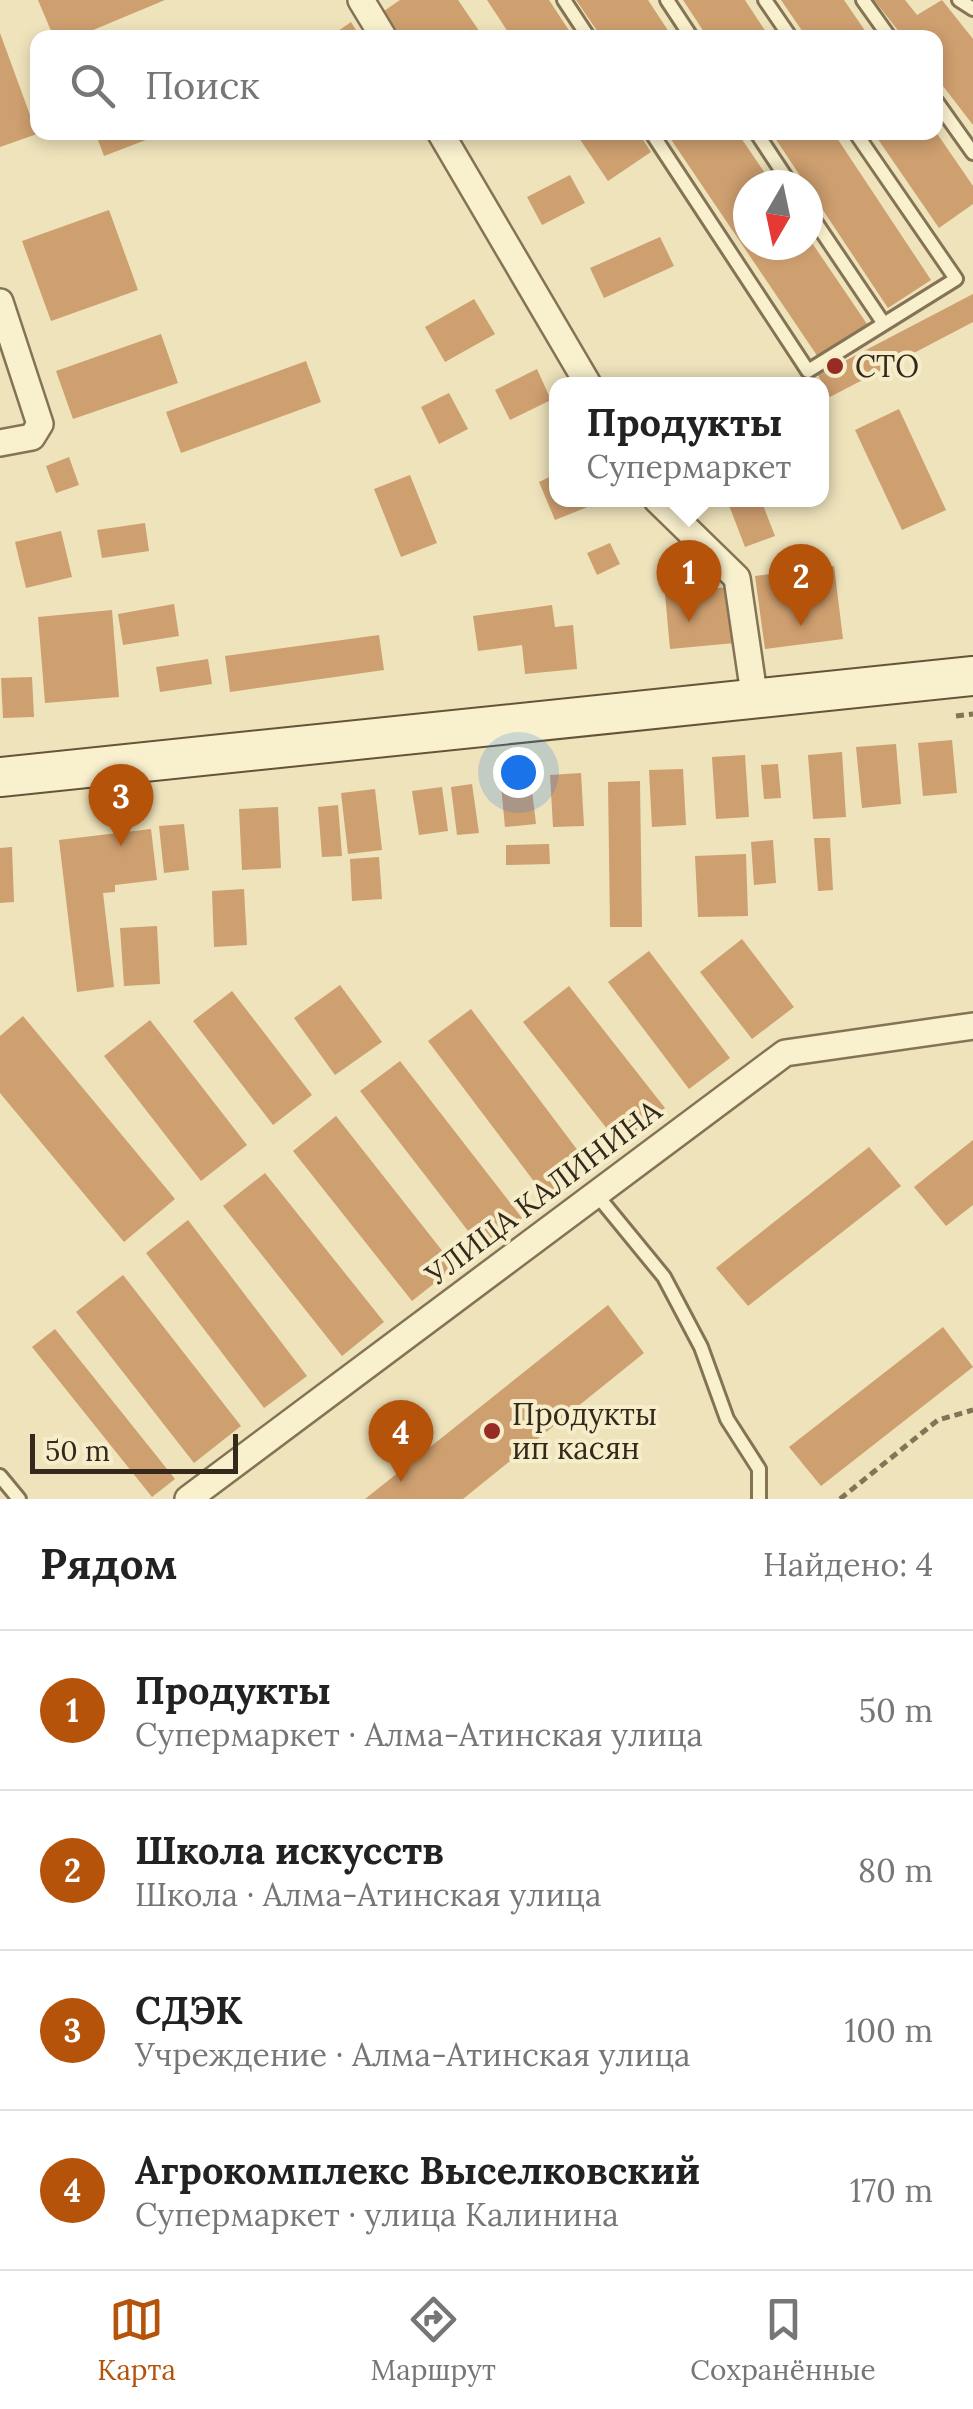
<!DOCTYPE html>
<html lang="ru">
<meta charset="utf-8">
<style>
:root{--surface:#fff;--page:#f6f6f6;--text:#222;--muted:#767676;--line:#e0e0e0;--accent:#b45309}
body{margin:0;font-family:Lora,serif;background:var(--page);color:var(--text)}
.compass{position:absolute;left:733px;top:170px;width:90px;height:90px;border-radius:50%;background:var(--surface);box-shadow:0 5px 15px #0003;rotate:189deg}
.scale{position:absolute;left:30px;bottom:25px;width:208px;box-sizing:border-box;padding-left:10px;border:5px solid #34291a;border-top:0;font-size:28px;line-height:35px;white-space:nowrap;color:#34291a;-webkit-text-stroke:8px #f6edca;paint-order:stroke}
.you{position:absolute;left:518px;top:772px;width:35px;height:35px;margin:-25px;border:8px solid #fff;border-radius:50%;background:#1a73e8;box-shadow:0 0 0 15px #1a73e833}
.badge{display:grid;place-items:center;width:65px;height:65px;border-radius:50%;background:var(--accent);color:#fff;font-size:32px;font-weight:700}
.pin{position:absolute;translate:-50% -82px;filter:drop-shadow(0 2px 5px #0008)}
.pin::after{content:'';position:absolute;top:52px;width:35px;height:30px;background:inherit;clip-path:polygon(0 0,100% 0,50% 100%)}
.popup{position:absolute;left:549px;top:377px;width:280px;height:130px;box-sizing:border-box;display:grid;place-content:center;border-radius:20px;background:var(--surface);filter:drop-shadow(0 2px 8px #0005);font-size:32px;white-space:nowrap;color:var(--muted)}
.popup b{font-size:38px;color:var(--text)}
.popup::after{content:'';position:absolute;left:50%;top:100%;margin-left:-20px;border:20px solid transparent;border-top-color:var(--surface)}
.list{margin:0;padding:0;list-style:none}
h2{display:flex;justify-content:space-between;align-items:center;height:130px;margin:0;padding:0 40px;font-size:42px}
h2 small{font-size:32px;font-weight:400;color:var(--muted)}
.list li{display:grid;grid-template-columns:65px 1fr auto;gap:30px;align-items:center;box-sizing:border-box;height:160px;padding:0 40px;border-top:2px solid var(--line)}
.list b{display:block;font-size:38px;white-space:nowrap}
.list p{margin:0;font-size:32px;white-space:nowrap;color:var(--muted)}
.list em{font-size:32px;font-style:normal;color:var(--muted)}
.icon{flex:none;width:55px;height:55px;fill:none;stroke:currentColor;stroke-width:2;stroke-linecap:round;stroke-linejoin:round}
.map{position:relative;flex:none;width:973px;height:1499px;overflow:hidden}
.search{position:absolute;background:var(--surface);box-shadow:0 5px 15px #0003;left:30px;right:30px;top:30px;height:110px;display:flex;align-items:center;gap:25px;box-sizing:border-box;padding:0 35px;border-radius:20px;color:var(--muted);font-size:38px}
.sheet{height:770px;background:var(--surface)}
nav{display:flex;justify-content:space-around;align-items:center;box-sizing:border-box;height:140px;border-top:2px solid var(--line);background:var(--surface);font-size:28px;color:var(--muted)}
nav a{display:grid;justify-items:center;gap:5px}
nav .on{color:var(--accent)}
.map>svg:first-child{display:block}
</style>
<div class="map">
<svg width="973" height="1499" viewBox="0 0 973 1499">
<rect width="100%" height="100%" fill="#eee3bb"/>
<g fill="#ce9f6f">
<polygon points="38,0 165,0 74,38 54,38"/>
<polygon points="400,0 458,0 484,38 402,38 384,11"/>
<polygon points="487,0 549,0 574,38 512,38"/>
<polygon points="576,0 648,0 673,38 602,38"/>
<polygon points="683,0 745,0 770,38 708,38"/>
<polygon points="781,0 844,0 870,38 807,38"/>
<polygon points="874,0 905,0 917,15 942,0 973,39 973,125 936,77 936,38 904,38"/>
<polygon points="351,22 361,38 328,38"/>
<polygon points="0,33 37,134 0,147"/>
<polygon points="95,132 164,132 164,133 104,156"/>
<polygon points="575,132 638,132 651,152 608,181"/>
<polygon points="666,132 737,132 773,185 748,185 748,245 808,245 808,237 867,324 818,357"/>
<polygon points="771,132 833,132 931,280 888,308"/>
<polygon points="873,132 936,132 973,186 973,204 939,228"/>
<polygon points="570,175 585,203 542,225 527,197"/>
<polygon points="109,210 138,290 51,321 22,241"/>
<polygon points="660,237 674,266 604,298 590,268"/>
<polygon points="973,294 973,322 830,397 818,375"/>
<polygon points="474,299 495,334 445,362 425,327"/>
<polygon points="161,334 178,383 73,419 56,371"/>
<polygon points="306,361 321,402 181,453 166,412"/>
<polygon points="537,369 551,400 510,420 495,390"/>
<polygon points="449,393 468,429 439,444 421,407"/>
<polygon points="899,409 946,510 902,530 855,430"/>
<polygon points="69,457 79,485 56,493 46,466"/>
<polygon points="556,474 556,500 605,500 555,520 539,482"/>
<polygon points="410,475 437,543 401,557 374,489"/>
<polygon points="727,500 761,500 775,536 745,547"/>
<polygon points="145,523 149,551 102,558 97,530"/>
<polygon points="61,531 72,577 26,588 15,542"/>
<polygon points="610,543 620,564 597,575 587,553"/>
<polygon points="834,566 843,639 765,649 755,576"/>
<polygon points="729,587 735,643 670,649 665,594"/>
<polygon points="174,604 179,636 123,645 118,614"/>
<polygon points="552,605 555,627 573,625 577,669 525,674 522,645 478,651 473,616"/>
<polygon points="112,610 119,697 45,703 38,617"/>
<polygon points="379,635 384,670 230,692 225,656"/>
<polygon points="208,659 212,684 160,692 156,667"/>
<polygon points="32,677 34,717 3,718 1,678"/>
<polygon points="952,740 957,793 923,796 918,743"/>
<polygon points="896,744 901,804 862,808 856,747"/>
<polygon points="842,752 846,817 813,819 808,755"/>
<polygon points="745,755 749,817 716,819 712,757"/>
<polygon points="778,764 781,798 764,799 761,765"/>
<polygon points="683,769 686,825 652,827 649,770"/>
<polygon points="530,773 536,824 505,827 500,775"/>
<polygon points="581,773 584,826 553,827 550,775"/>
<polygon points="640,781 642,927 610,927 608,782"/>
<polygon points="472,784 479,833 457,835 451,787"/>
<polygon points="442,787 448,831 419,835 412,791"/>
<polygon points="375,789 382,850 348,854 341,793"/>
<polygon points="338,805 342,856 322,857 318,807"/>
<polygon points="278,807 281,868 242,870 239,809"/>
<polygon points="184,824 189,870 164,873 159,826"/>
<polygon points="151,829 157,880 115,885 115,892 103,893 114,987 77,992 59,840"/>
<polygon points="814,838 830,838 833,890 818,891"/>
<polygon points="773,840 776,883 754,885 751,842"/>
<polygon points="549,844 550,864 506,865 506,845"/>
<polygon points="12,847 14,902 0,903 0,848"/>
<polygon points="746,854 748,916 698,917 695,856"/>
<polygon points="379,857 382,899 352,901 350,859"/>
<polygon points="244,889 247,945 214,947 212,891"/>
<polygon points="157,926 160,984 124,986 120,928"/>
<polygon points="742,939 794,1007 752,1039 700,972"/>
<polygon points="649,951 730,1058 689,1089 608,982"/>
<polygon points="340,985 382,1042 335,1075 294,1018"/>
<polygon points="569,986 665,1108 619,1144 523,1022"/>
<polygon points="232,991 312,1095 273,1125 193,1021"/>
<polygon points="471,1009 591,1168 548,1200 428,1041"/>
<polygon points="23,1016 175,1199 124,1242 0,1093 0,1036"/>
<polygon points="150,1020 247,1145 201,1181 104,1056"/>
<polygon points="400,1061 522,1218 482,1249 360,1091"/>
<polygon points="336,1116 455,1267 412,1301 293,1151"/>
<polygon points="973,1140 973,1205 946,1226 914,1187"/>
<polygon points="869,1147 901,1186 748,1306 716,1268"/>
<polygon points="265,1173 384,1322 342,1356 223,1206"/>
<polygon points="188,1220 307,1376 264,1408 146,1253"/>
<polygon points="123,1275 241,1426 194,1463 76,1312"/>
<polygon points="608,1305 644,1353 463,1499 365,1499"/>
<polygon points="943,1327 973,1367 821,1486 789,1447"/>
<polygon points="55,1329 175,1479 152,1497 32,1347"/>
</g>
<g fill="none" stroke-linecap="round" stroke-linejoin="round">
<defs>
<g id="service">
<polyline points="564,0 589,38"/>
<polyline points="667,0 692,38"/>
<polyline points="765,0 791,38"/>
<polyline points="863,0 890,38"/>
<polyline points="959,0 973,9"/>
<polyline points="936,101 973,153"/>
<polyline points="651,132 808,371 956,279 855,132"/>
<polyline points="756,132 791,185"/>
<polyline points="808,211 882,321"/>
<polyline points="596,1194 664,1277 701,1347 727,1419 759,1469 759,1499"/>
<polyline points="0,1476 19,1499"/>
</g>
<g id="minor">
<polyline points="361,0 384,38"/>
<polyline points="440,132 588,384"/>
<polyline points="0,302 40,424 32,437 0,443"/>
<polyline points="657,500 737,578 755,701"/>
<polyline points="188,1499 785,1053 973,1026"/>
</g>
<polyline id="secondary" points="0,777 973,676"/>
</defs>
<use href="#service" stroke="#857355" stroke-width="18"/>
<use href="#minor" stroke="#857355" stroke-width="30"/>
<use href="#secondary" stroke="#675438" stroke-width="42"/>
<g stroke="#857355" stroke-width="5" stroke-dasharray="8 5" stroke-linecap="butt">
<polyline points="956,716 973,714"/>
<polyline points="840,1499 938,1420 973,1410"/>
</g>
<use href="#service" stroke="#f9f0ce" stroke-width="12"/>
<use href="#minor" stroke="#f9f0ce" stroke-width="25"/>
<use href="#secondary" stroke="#f9f0ce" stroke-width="38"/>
</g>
<g fill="#962c23" stroke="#f6edca" stroke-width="4">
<circle cx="835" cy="366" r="10"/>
<circle cx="492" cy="1431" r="10"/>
</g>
<g text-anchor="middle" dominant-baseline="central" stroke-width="8" stroke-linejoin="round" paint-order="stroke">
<g font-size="30" fill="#34291a" stroke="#f6edca" text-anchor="start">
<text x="855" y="366">СТО</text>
<text x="512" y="1414">Продукты<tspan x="512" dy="34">ип касян</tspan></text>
</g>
<g font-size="30" fill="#34291a" stroke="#f6edca">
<text transform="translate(543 1192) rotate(-37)">УЛИЦА КАЛИНИНА</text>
</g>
</g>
</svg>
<svg class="compass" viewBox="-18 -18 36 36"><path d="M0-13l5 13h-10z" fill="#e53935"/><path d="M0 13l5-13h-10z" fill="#767676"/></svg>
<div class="scale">50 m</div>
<div class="you"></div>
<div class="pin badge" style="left:689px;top:622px">1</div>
<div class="popup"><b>Продукты</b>Супермаркет</div>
<div class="pin badge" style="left:801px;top:626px">2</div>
<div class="pin badge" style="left:121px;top:846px">3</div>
<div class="pin badge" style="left:401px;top:1482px">4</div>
<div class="search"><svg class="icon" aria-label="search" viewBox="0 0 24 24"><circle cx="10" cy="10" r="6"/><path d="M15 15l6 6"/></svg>Поиск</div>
</div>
<section class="sheet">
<h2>Рядом<small>Найдено: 4</small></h2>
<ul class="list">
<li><span class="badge">1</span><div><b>Продукты</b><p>Супермаркет · Алма-Атинская улица</p></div><em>50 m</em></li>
<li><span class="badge">2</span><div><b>Школа искусств</b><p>Школа · Алма-Атинская улица</p></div><em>80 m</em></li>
<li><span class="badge">3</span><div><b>СДЭК</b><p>Учреждение · Алма-Атинская улица</p></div><em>100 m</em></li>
<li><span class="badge">4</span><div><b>Агрокомплекс Выселковский</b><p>Супермаркет · улица Калинина</p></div><em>170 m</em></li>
</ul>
</section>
<nav>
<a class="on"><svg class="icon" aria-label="map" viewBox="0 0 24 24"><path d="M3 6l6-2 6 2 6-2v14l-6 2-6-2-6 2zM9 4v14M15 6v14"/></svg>Карта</a>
<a><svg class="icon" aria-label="directions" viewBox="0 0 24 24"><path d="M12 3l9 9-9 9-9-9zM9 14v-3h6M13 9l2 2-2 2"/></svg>Маршрут</a>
<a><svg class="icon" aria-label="saved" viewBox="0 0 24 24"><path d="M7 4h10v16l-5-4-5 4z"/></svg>Сохранённые</a>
</nav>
